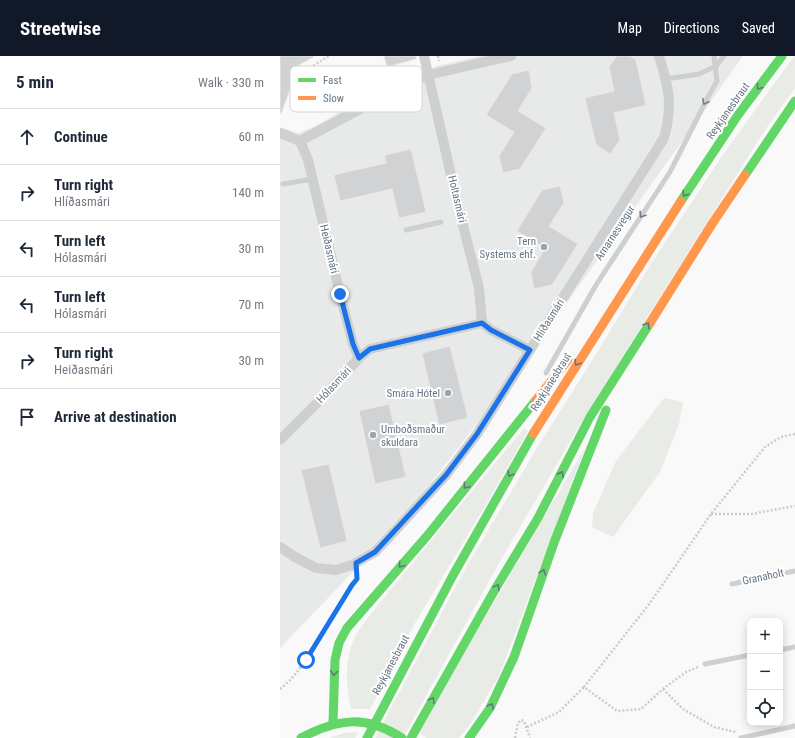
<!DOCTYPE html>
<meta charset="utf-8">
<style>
:root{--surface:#fff;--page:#f6f6f7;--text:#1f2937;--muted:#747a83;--line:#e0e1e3;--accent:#111827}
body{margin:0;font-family:"Roboto Condensed",sans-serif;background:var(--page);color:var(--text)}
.controls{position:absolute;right:12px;bottom:12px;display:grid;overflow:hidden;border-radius:8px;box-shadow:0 2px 10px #0003}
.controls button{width:36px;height:36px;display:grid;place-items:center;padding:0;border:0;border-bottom:1px solid var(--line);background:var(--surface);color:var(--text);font:20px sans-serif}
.stop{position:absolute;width:12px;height:12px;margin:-9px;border:3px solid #1a73e8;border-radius:50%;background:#fff}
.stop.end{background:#1a73e8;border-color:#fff;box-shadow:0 1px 4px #0008}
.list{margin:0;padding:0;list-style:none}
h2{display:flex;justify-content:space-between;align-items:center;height:52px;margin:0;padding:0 16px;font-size:17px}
h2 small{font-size:13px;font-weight:400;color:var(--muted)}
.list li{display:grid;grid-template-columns:26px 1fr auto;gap:12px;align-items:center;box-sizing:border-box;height:56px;padding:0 16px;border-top:1px solid var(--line)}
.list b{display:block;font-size:15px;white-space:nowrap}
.list p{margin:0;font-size:13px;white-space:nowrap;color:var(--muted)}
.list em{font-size:13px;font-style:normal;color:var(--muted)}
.icon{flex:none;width:22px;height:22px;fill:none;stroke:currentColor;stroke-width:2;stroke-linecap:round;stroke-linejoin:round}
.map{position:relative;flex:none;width:515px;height:682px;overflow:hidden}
header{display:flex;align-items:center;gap:24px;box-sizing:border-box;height:56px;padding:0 20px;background:var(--accent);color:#fff}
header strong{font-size:19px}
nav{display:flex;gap:22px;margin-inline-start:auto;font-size:14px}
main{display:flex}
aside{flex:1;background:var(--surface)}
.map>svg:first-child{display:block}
</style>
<header>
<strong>Streetwise</strong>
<nav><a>Map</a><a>Directions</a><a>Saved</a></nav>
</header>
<main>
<aside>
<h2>5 min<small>Walk · 330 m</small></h2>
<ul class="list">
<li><svg class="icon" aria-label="ahead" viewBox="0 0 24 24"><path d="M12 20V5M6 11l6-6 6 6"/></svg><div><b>Continue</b></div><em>60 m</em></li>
<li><svg class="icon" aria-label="right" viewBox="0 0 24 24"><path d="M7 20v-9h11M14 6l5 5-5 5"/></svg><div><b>Turn right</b><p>Hlíðasmári</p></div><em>140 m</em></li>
<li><svg class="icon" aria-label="left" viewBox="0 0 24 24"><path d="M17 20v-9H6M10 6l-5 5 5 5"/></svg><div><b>Turn left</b><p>Hólasmári</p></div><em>30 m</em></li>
<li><svg class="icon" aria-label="left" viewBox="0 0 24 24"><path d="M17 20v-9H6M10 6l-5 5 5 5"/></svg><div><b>Turn left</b><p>Hólasmári</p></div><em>70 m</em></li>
<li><svg class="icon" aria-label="right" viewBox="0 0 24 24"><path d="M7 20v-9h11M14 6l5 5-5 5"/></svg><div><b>Turn right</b><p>Heiðasmári</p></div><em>30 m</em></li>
<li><svg class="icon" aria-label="arrive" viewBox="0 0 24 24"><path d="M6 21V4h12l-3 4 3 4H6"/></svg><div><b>Arrive at destination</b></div></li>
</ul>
</aside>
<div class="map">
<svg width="515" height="682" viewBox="0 0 515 682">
<rect width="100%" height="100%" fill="#f9f9f9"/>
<polygon fill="#e8e9e9" points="200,0 463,0 254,293 112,478 73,516 0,592 0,71 18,77 37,69 110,26 160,9"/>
<g fill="#e8ebe6">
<polygon points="514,0 515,0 515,32 485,74 304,362 219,507 123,682 95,682 184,515 260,387 308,311 369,211 440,103"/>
<polygon points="384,342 403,346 399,368 380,416 333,481 312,471 313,457 336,405"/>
<path d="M 244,372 L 248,375 L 210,442 L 135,567 L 90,653 L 71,653 C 65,627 64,598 79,574 C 85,565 92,557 98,549 Z"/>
<polygon points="306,390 219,620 189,670 179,682 146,682 138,675"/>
<polygon points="78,676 75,682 50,682 63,677"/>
</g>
<g fill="#d0d2d3" stroke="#e8e8e8">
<polygon points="0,0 35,0 19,9 1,58 0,57"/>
<polygon points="104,0 136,0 136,3 107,11"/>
<polygon points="337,0 350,0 356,4 366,49 334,57 340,84 330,98 316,89 305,42 334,35 329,11"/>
<polygon points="249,14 252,32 238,55 266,72 240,113 223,117 219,100 234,76 206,59 232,18"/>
<polygon points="131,93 146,156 119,162 112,133 60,145 54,119 106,107 105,99"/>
<polygon points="280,130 284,147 269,170 298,188 272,229 254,233 251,216 265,192 237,175 262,134"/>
<polygon points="170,290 188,362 159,369 142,297"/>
<polygon points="109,348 126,421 95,428 79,355"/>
<polygon points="49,408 67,485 40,492 21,414"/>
</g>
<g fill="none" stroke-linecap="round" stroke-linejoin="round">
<g stroke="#cbcccd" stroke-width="2.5" stroke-dasharray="2 2" stroke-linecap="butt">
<polyline points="158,0 159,5"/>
<polyline points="23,16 49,0"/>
<polyline points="66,39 70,47"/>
<polyline points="431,458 471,458 515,450"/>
<polyline points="418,611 406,616 383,633 361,653 337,655 304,631 370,547 431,458 485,391 501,381 515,378"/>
<path d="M 0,633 C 18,619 29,599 41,579 C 51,562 62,546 72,529 L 77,523 L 77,519"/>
<polyline points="383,633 403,653 434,671 456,676"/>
<polyline points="247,671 279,656 304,631"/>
<polyline points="235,682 238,667 241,664 244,665 250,682"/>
</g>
<g stroke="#cecfd0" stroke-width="5">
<polyline points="386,23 419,18 436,10 444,0"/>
<polyline points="3,128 33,123"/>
<polyline points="126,174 161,166"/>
<polyline points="266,317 316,229 390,116 428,41 437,25 434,0"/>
<polyline points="452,528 515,515"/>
<polyline points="500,594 515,591"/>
<polyline points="425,608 470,599"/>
<polyline points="461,682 515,670"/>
</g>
<g stroke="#cecfd0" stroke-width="10">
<polyline points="144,0 178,150 199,232 202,267"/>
<polyline points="0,77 20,85 110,37 148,19 231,0"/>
<polyline points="20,85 28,104 60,238 73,288 79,302"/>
<polyline points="0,384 45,339 79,302 90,293 202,267 211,274 250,294"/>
<path d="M 0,491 L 15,501 L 36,512 L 56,514 L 72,509 L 95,496 L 112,478 L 166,419 L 197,378 L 384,82 C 393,49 389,32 379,0"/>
</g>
<g stroke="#63d668" stroke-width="9">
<polyline points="465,119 515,45"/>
<polyline points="401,145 458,59 502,0"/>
<polyline points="53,667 55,604 59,587 67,572 147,480 256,344"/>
<path d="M 21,682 C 58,662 86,659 122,682"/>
<polyline points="87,682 172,521 253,378"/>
<polyline points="131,682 217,530 258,462 310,361 370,267"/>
<polyline points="189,682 210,652 234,601 275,484 326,354"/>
</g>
<g stroke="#ff974d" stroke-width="9">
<polyline points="370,267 432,168 465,119"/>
<polyline points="256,344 288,304"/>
<polyline points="253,378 401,145"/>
</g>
</g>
<defs><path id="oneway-chevron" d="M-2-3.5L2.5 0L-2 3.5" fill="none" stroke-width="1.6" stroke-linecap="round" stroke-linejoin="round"/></defs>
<g stroke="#657683">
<use href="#oneway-chevron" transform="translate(479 31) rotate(126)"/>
<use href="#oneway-chevron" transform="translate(405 138) rotate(123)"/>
<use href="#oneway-chevron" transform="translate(367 269) rotate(-57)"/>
<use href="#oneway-chevron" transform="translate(297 307) rotate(122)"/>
<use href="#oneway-chevron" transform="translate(230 418) rotate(120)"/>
<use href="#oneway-chevron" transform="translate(281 418) rotate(-63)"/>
<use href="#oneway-chevron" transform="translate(186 430) rotate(128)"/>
<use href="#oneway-chevron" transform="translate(121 509) rotate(131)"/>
<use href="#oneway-chevron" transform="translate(263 516) rotate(-71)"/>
<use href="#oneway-chevron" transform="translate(217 531) rotate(-60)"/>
<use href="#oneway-chevron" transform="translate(54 617) rotate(94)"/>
<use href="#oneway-chevron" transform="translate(152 644) rotate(-60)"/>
<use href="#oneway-chevron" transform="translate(211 650) rotate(-60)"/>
</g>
<g stroke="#707f8b">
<use href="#oneway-chevron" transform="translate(425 46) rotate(117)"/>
<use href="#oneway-chevron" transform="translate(362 159) rotate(123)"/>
</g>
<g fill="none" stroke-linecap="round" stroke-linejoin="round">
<polyline stroke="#1a73e8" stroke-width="5" points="26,604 72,529 77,523 76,507 95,496 166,419 197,378 250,294 211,274 202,267 90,293 79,302 73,288 60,238"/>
</g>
<g fill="#99a4ac" stroke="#fff" stroke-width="1.5">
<circle cx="264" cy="191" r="4"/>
<circle cx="168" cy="337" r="4"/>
<circle cx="93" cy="379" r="4"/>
</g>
<g text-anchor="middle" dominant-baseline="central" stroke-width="4" stroke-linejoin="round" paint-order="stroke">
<g font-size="11" fill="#657683" stroke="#fff">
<text transform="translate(448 55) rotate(-55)">Reykjanesbraut</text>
<text transform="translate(177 143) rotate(77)">Holtasmári</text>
<text transform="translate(335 177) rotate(-57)">Arnarnesvegur</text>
<text transform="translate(49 193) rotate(77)">Heiðasmári</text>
<text transform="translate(269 264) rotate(-58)">Hlíðasmári</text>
<text transform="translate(271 326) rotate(-58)">Reykjanesbraut</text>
<text transform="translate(54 329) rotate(-47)">Hólasmári</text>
<text transform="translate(483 521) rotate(-12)">Granaholt</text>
<text transform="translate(111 609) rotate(-62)">Reykjanesbraut</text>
</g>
<g font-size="11" fill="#657683" stroke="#fff" text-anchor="end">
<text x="256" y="185">Tern<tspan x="256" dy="13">Systems ehf.</tspan></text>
<text x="160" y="337">Smára Hótel</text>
<text x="101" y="373" text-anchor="start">Umboðsmaður<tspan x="101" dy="13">skuldara</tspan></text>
</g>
</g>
<rect x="10" y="10" width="132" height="46" rx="6" fill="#fff" stroke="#d1d6da" stroke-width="1"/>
<rect x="18" y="22" width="18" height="4" fill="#63d668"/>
<rect x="18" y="40" width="18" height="4" fill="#ff974d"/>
<g font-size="11" fill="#657683">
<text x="43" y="28">Fast</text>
<text x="43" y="46">Slow</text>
</g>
</svg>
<div class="controls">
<button>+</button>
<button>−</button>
<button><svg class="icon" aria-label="locate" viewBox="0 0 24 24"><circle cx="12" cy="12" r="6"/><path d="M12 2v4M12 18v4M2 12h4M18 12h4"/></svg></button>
</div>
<div class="stop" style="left:26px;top:604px"></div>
<div class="stop end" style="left:60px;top:238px"></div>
</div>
</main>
